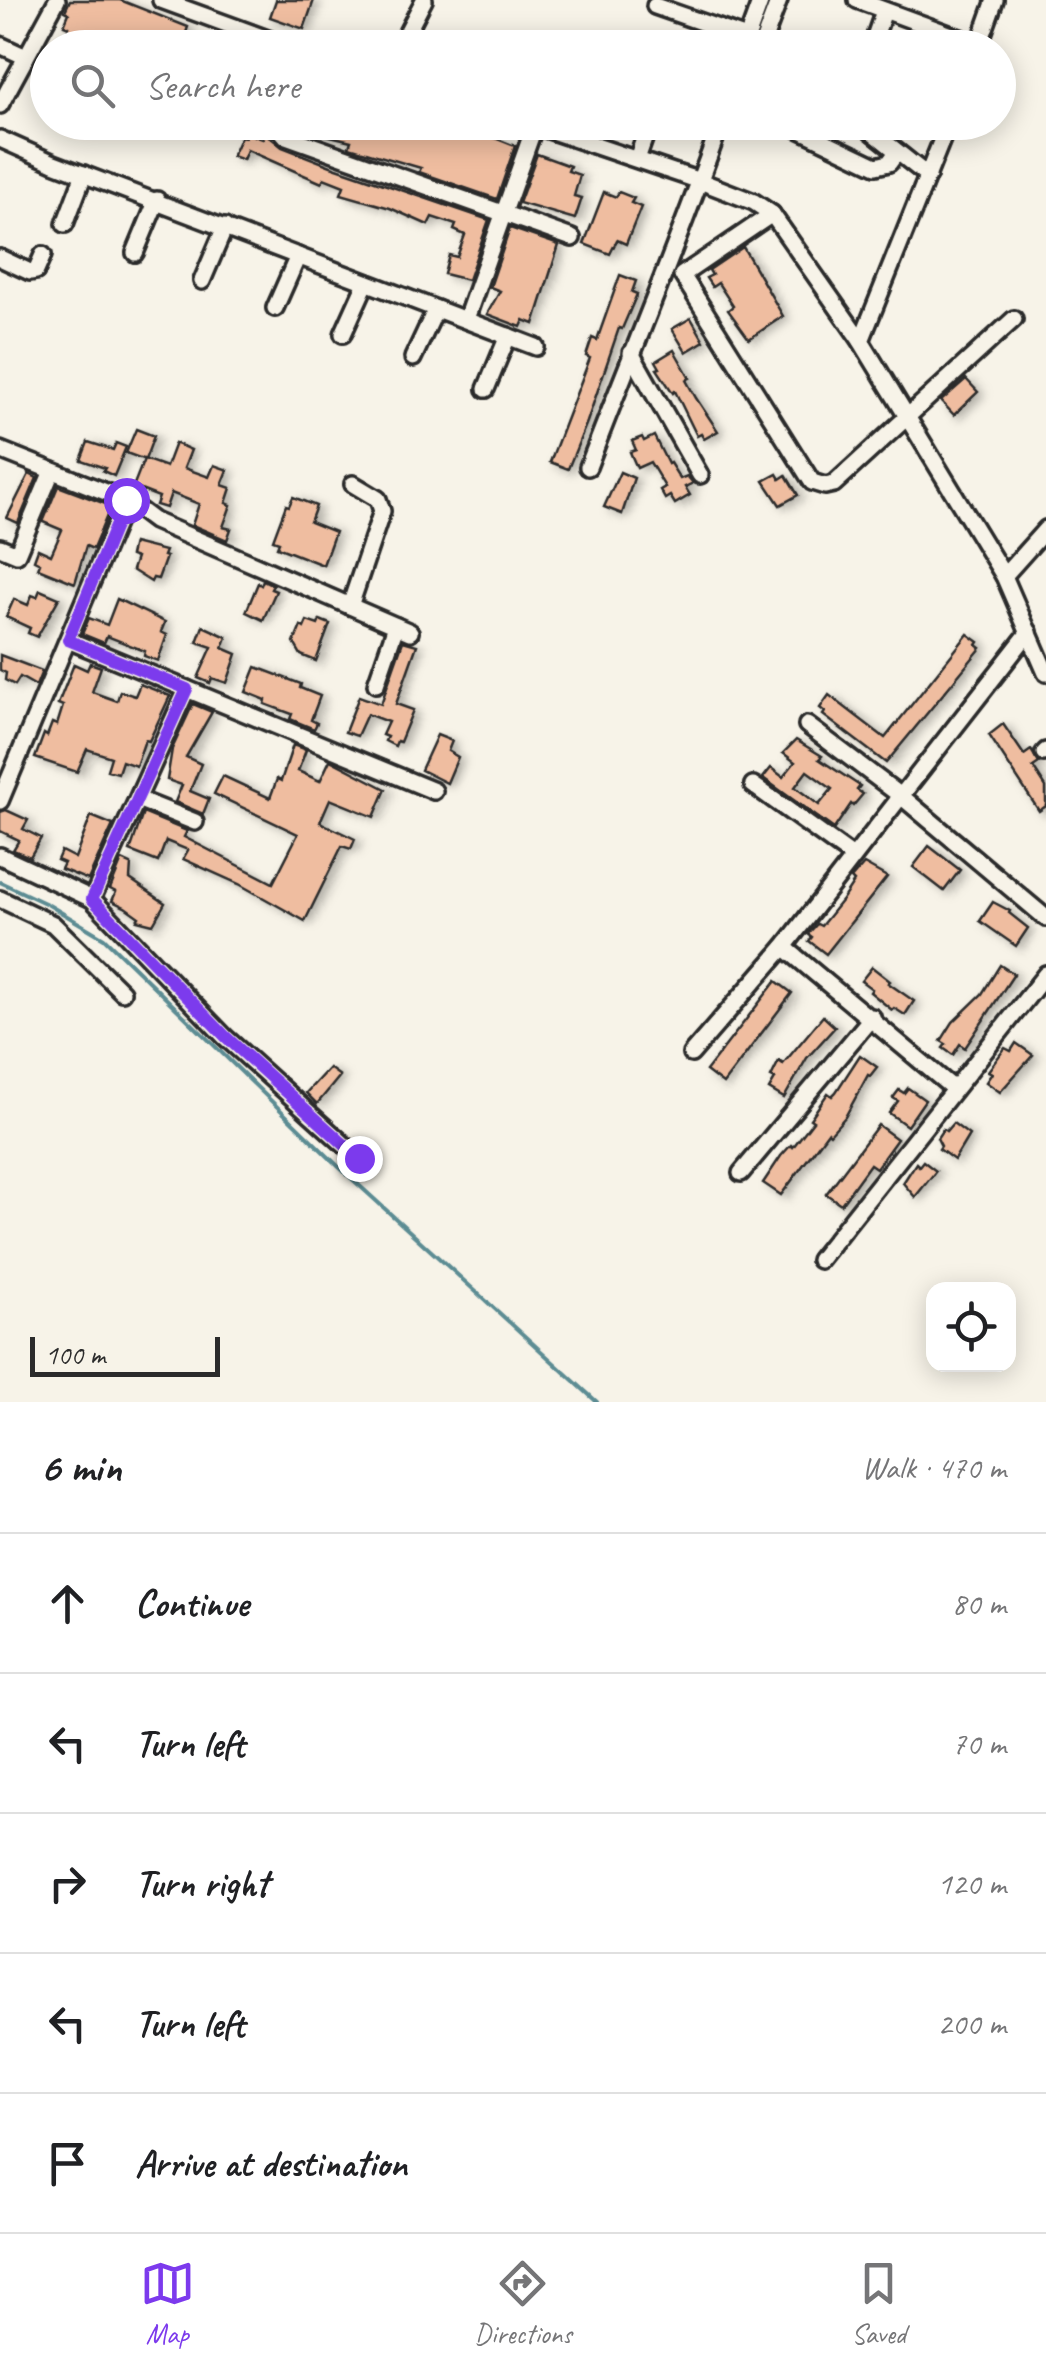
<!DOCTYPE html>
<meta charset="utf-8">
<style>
:root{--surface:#fff;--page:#f2f2f2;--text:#202124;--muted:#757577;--line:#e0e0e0;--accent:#7c3aed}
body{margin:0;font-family:Caveat,sans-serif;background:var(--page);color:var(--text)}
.controls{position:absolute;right:30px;bottom:30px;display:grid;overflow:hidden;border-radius:20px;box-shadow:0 5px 25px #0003}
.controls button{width:90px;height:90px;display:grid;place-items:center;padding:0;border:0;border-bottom:2px solid var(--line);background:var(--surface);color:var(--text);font:50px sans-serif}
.scale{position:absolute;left:30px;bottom:25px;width:190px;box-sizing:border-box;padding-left:10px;border:5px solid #2b2b2b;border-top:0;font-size:28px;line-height:35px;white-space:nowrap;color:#2b2b2b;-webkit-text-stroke:8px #f7f3e8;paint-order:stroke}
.stop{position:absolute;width:30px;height:30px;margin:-22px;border:8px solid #7c3aed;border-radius:50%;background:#fff}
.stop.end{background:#7c3aed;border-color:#fff;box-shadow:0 2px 10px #0008}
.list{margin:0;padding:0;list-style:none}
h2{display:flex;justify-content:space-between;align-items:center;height:130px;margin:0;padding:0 40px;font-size:42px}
h2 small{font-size:32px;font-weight:400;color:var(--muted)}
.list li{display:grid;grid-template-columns:65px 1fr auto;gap:30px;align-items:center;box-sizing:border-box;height:140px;padding:0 40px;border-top:2px solid var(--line)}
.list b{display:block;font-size:38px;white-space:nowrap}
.list em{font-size:32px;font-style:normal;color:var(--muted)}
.icon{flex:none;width:55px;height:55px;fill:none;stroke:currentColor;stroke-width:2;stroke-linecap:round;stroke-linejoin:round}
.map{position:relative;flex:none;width:1046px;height:1402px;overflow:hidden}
.search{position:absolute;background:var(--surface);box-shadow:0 5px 25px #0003;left:30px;right:30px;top:30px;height:110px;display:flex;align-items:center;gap:25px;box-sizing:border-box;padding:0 35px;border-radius:55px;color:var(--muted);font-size:38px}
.sheet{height:830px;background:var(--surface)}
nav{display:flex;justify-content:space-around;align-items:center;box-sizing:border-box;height:140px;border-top:2px solid var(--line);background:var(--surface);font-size:28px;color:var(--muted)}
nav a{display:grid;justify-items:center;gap:5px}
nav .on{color:var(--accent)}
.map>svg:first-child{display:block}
</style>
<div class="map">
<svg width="1046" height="1402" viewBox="0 0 1046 1402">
<defs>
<filter id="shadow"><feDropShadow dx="5.5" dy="3" stdDeviation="5" flood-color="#0004"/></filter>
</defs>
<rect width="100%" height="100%" fill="#f7f3e8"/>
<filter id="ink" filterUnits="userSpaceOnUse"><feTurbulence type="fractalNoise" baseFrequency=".01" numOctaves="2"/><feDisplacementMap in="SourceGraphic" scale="20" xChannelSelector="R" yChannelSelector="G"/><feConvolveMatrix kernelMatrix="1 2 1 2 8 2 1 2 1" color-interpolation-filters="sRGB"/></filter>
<g filter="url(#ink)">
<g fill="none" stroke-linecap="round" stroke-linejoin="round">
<polyline stroke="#5c8c93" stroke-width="4" points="0,882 47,904 104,938 339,1167 597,1402"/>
</g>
<g fill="#efbda0" stroke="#2b2b2b" stroke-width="2.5" fill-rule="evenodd" filter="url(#shadow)">
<polygon points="70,0 120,0 188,27 181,48 101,48 66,34 69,27 64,25 69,13 65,11"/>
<polygon points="276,0 314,0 304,29 270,17"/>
<polygon points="294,122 455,122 515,146 497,199 419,172 421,168 349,147 351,141 293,127"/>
<polygon points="247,133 263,139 265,133 282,147 331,166 489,220 468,280 444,274 449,255 457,257 465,235 454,230 456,225 432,217 428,225 390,208 341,194 344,186 324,178 322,183 247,150 243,160 232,156 241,136 245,137"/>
<polygon points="537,154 570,166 568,171 580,175 574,196 582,198 575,219 519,203"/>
<polygon points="604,192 616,197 619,192 634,198 631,203 641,207 626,244 617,240 610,254 584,244"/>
<polygon points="510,228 559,245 534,324 524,320 521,327 487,314 500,291 490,287"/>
<polygon points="743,247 783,316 749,339 728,310 733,306 718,283 712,287 706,278 712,275 709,270"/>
<polygon points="620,275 636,281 632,292 637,294 622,329 619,328 587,422 568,469 550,462 590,358 586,356 592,338 597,340"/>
<polygon points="691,318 704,341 686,352 672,329"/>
<polygon points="674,350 690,378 686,380 696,398 718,431 704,439 701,434 697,436 675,391 673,393 657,369 660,368 656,361"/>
<polygon points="966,379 978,392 954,415 941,401"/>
<polygon points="136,429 154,436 145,460 126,453"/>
<polygon points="654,436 668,464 670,463 680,479 687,476 693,483 685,487 690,495 675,504 670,496 665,499 660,490 665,487 650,462 637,468 630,452 636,450 632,441 642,437 644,441"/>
<polygon points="88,442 113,450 116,443 126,447 114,476 103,471 105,468 81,460"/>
<polygon points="175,443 191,450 184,468 209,477 214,465 228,470 222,485 231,488 226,503 231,505 223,527 231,529 227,540 192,525 199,504 171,493 166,508 156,505 159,497 133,487 144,459 166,467"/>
<polygon points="620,472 634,478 622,514 604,507"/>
<polygon points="29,474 37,478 18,523 7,518"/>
<polygon points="777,474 780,479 786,475 798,495 780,505 764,481"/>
<polygon points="58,486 111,506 93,549 86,546 75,583 38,568 40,563 34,560 38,549 51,555 62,530 43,522"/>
<polygon points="293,497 316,506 310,522 335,532 323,565 277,547 279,542 273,540 286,505 289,506"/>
<polygon points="133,543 165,551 163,556 166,557 158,579 153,578 151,582 132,570 136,558 130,556"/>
<polygon points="263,580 273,585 271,589 276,591 263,620 246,612 258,583 261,585"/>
<polygon points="40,590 59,598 37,637 28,633 30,628 6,617 14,599 28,605 32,595 37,597"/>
<polygon points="117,599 165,622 161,632 167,635 158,661 144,656 145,651 107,636 104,643 82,634 89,618 107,625"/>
<polygon points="320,620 330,624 316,661 301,655 294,643 301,626 304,628 307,621 318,625"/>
<polygon points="203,626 227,637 223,648 237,654 227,683 212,678 210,683 198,678 212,647 197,642"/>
<polygon points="968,634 979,642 977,645 981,648 886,763 823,715 825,712 820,708 829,695 885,738"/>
<polygon points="403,641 417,645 396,704 413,710 400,742 397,741 395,746 385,741 387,737 382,735 388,722 367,714 357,736 345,732 359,696 381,704"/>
<polygon points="0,655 42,671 36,686 20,677 15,685 5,680 6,673 0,670"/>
<polygon points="90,663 101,667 92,692 117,701 120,691 135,696 140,684 170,696 149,741 145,740 136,766 122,761 118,773 107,770 111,757 87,749 77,772 35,758 44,734 47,736 52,723 57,725 63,706 58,704 74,664 87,670"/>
<polygon points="256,667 301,684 300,688 320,696 311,720 317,723 314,729 290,719 292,714 265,704 266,700 246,692"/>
<polygon points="193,704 212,712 186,757 201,764 190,791 209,799 203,814 175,802 182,785 167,780 172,749"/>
<polygon points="1003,724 1024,755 1031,750 1039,763 1033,767 1046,787 1046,806 1039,811 989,735"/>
<polygon points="437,735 452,741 448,751 458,757 447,783 421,770"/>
<path d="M 796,740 L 822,756 L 819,759 L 860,786 L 857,790 L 863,794 L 853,806 L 851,804 L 834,829 L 763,778 L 771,768 L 783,777 L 795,762 L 783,753 ZM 807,771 L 832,789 L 819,805 L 795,787 Z"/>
<polygon points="293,745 306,750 298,771 320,781 330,760 386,789 374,817 330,799 320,822 355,839 351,849 342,846 305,921 239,884 183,859 188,850 166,841 158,862 130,851 143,813 187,831 184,837 273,883 298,834 214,794 223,776 270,798 277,779 281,781"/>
<polygon points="6,810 28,820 23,829 41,838 30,857 13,850 19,840 0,831 0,812"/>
<polygon points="91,816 113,825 88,880 61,869 64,863 57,860 61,851 75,858"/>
<polygon points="929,846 960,870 944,891 913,867"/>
<polygon points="122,860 131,864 130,879 165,903 153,924 137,920 139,917 125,907 112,901 116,892 110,889"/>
<polygon points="864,864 887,877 826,954 809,941 812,937 808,934 817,924 821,926 842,900 854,882 851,879"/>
<polygon points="993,902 1010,911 1009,913 1028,928 1016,946 980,921"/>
<polygon points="1000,965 1014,974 965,1048 960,1044 953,1055 943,1048 946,1044 941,1041 953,1022 982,994"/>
<polygon points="872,967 890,981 888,983 914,1001 905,1015 894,1008 892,1010 870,992 872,989 861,981"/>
<polygon points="776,981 792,993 723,1084 706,1071"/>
<polygon points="823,1016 835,1027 807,1058 784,1098 769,1089 775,1079 771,1077 779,1061 783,1064"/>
<polygon points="1016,1043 1033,1055 1000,1092 986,1082 992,1073 988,1071 1005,1048 1011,1051"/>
<polygon points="860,1055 877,1067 870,1076 868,1075 845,1117 830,1134 828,1132 781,1195 763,1183 781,1156 791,1145 793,1147 813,1121 810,1119 828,1093 832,1096 836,1092"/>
<polygon points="329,1068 340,1076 317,1104 306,1093"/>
<polygon points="908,1088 925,1100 907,1126 889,1113 898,1101 893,1098 899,1090 904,1093"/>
<polygon points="953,1123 969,1135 954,1160 939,1149 941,1146 937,1138 943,1129 946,1131"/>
<polygon points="878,1125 897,1139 876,1168 870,1164 841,1204 826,1194"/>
<polygon points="923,1161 936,1171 915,1197 903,1183 916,1163 919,1166"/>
</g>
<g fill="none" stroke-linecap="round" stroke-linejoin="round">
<defs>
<g id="minor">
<polyline points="161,0 292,48"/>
<polyline points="857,0 979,45"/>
<polyline points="655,6 747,38"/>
<polyline points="745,44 761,0"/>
<polyline points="0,45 26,57"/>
<polyline points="399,48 424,0"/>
<polyline points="761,48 779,0"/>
<polyline points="871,48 884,11"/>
<polyline points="978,48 995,0"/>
<polyline points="0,105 57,0"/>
<polyline points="283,122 280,129 286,136 572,238"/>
<polyline points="525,122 700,181 754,202 772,214 861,341 1004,576 1046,673"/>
<polyline points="784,122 876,166 889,163 897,152"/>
<polyline points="860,122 928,176"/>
<polyline points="0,139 54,163 536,347"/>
<polyline points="637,159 650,122"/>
<polyline points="772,214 682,275 812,482 825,486 834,484 1014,319"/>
<polyline points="65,224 84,174"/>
<polyline points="135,253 157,200"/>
<polyline points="0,258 30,272 36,271 43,255"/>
<polyline points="202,281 225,227"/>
<polyline points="275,308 298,256"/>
<polyline points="466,319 535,125"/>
<polyline points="343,334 366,283"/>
<polyline points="861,341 949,122"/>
<polyline points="631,353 700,475"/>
<polyline points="413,358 436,309"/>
<polyline points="486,389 508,336"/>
<polyline points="0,450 126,500 154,521 410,632"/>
<path d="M 588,467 C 632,352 680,239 721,122"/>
<polyline points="0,547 17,554 52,471"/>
<polyline points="1004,576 1046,529"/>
<polyline points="350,606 382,511 378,499 353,484"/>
<polyline points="1029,632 901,796 1046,918"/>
<polyline points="68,640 434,791"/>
<polyline points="376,684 396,626"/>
<polyline points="1044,753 1046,751"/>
<polyline points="753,785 853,857"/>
<polyline points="140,800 195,822"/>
<polyline points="0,801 126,500"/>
<polyline points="0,856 92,899 225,1037 359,1158"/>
<polyline points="0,899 53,924 122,992"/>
<polyline points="92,899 187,689"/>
<polyline points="784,947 954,1089"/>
<polyline points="691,1054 784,947 901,796 807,725"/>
<polyline points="741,1173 872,1017"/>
<polyline points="819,1260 1046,974"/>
</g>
</defs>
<use href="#minor" stroke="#2b2b2b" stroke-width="22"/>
<use href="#minor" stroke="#f7f3e8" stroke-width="15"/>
</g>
</g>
<g fill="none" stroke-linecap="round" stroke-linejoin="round" filter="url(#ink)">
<polyline stroke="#7c3aed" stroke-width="12" points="126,500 68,640 187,689 92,899 226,1037 359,1158"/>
</g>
</svg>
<div class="controls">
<button><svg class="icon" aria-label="locate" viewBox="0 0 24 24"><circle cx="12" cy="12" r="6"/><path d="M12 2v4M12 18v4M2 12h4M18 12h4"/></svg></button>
</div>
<div class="scale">100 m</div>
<div class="stop" style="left:126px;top:500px"></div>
<div class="stop end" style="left:359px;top:1158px"></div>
<div class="search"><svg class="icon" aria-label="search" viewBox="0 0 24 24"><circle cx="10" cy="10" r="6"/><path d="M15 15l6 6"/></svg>Search here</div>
</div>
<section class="sheet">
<h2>6 min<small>Walk · 470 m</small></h2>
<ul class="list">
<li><svg class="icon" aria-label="ahead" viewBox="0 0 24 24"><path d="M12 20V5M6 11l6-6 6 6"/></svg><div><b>Continue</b></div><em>80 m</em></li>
<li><svg class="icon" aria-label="left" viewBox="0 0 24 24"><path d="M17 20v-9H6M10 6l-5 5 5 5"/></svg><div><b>Turn left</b></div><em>70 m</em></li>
<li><svg class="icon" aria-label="right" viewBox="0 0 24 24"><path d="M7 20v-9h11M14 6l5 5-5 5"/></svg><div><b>Turn right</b></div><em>120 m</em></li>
<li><svg class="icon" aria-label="left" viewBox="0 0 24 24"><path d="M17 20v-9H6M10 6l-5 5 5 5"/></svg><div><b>Turn left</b></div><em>200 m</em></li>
<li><svg class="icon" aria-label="arrive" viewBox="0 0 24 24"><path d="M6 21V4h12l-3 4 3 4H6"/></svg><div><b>Arrive at destination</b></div></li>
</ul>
</section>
<nav>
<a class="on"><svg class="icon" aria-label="map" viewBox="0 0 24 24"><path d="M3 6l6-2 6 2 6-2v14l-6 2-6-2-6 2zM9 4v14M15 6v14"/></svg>Map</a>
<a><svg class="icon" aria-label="directions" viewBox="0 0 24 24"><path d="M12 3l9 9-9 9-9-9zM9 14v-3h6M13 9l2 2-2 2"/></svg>Directions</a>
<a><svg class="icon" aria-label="saved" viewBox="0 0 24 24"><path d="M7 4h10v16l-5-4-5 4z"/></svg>Saved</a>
</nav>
